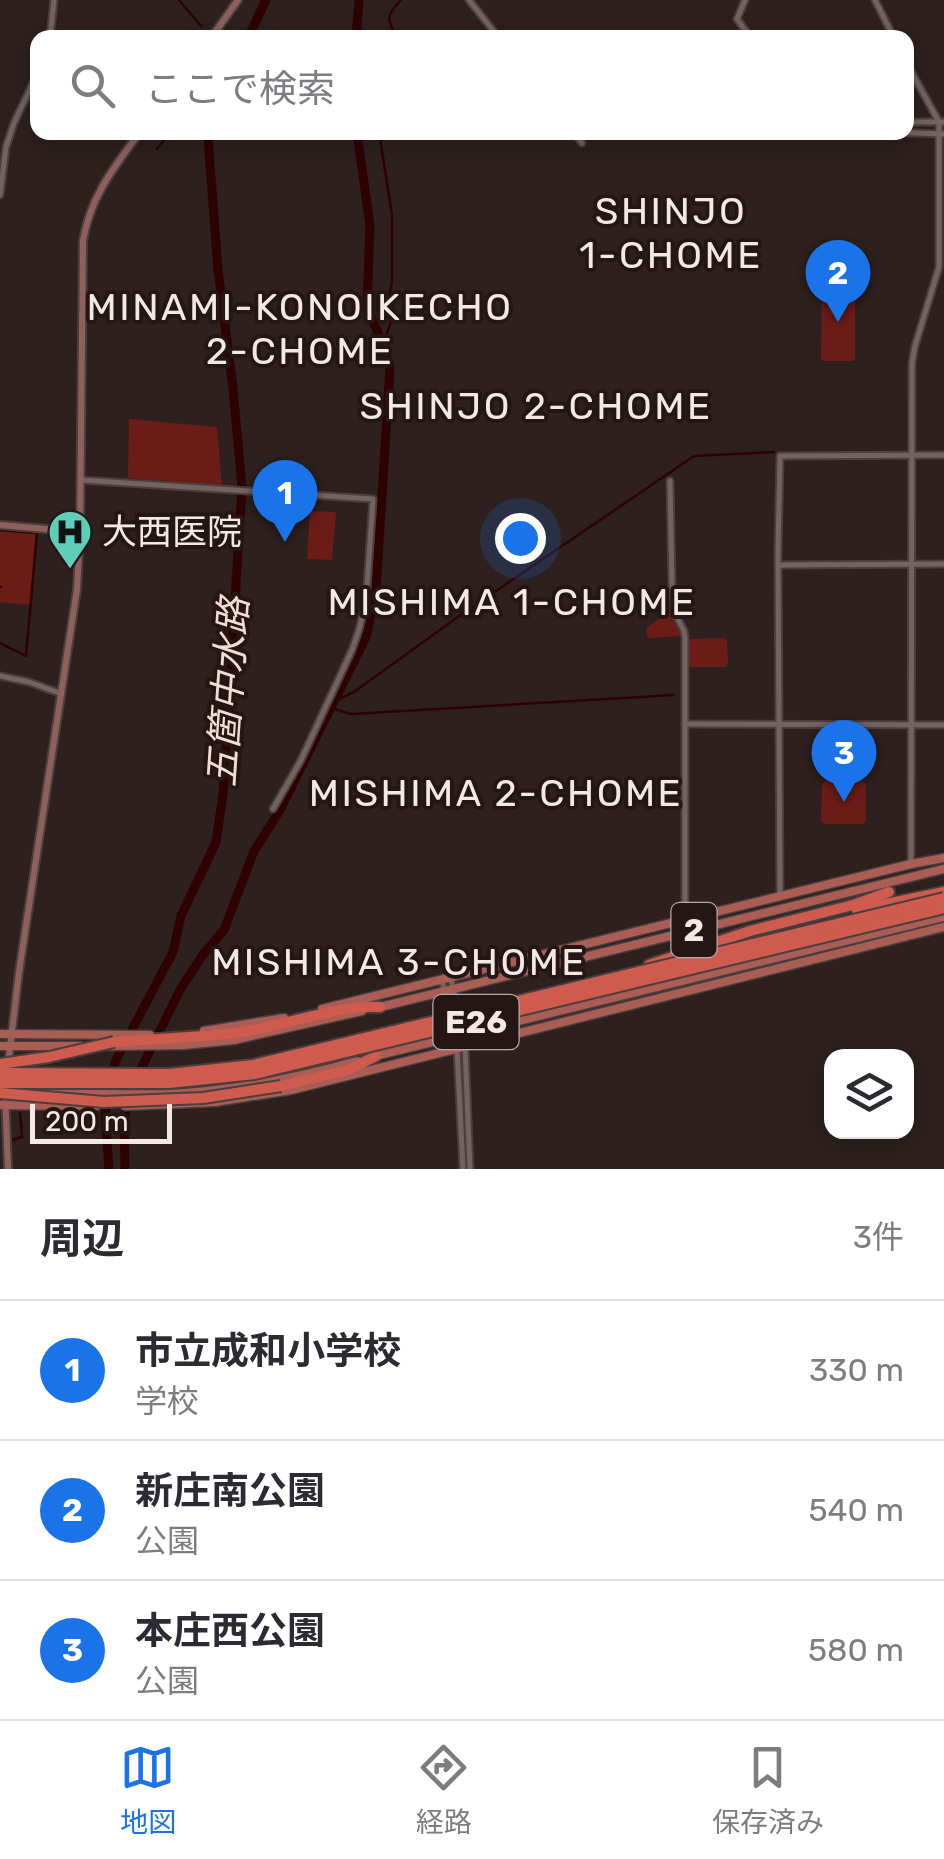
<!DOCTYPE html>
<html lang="ja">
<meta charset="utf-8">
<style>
:root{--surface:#fff;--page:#f2f2f3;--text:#2b2b33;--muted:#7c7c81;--line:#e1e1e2;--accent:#1a73e8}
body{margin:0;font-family:Rubik,"Noto Sans JP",sans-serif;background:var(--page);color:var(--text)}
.controls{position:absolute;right:30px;bottom:30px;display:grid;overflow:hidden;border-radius:20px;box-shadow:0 5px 25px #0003}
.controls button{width:90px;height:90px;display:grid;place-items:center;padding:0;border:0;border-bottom:2px solid var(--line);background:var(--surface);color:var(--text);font:50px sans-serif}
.scale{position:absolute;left:30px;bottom:25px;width:142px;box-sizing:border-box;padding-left:10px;border:5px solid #f2e9e7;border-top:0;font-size:28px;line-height:35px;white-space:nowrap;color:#f2e9e7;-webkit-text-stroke:8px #231614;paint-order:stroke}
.you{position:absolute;left:520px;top:538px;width:35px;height:35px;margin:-25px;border:8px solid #fff;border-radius:50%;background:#1a73e8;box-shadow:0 0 0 15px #1a73e833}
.badge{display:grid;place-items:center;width:65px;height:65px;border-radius:50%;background:var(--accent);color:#fff;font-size:32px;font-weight:700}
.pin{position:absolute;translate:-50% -82px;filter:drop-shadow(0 2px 5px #0008)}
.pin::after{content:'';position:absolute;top:52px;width:35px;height:30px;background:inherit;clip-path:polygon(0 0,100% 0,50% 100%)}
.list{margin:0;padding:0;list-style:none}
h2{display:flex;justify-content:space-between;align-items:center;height:130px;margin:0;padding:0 40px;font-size:42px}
h2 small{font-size:32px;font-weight:400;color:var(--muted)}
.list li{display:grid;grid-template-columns:65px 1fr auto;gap:30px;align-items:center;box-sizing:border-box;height:140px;padding:0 40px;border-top:2px solid var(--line)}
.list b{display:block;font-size:38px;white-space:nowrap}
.list p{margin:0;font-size:32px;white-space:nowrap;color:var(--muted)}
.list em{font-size:32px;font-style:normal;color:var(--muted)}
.icon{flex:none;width:55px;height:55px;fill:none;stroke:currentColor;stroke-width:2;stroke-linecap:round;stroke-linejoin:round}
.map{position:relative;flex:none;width:944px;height:1169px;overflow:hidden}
.search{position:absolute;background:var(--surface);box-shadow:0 5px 25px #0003;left:30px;right:30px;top:30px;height:110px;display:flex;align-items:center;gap:25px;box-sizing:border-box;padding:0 35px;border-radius:20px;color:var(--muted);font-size:38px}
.sheet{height:550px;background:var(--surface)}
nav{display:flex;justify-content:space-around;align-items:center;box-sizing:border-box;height:140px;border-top:2px solid var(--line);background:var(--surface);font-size:28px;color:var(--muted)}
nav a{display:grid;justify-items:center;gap:5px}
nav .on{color:var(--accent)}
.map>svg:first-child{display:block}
</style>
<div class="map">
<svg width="944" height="1169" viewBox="0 0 944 1169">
<rect width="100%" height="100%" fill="#2d201e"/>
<g fill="#6c1c16">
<polygon points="824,283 855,284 855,359 853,361 824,361 821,359 822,285"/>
<polygon points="129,419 217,427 222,486 128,478"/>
<polygon points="310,511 336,512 332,560 307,559"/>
<polygon points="0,531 36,534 30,605 0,602"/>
<polygon points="672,603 674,621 682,636 648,638 646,628 660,618 658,606"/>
<polygon points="724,638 727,640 728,664 725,667 690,667 687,665 687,641 689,639"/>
<polygon points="824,781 862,781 866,784 866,821 863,824 824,824 821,821 822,784"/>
</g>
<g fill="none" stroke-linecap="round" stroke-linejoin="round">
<g stroke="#2f0202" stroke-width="2.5">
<polyline points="179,0 201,26"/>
<path d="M 397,38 C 387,19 385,16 401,0"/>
<polyline points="379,132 392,215 392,282 388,300 392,318 383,345"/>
<polyline points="157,149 170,132"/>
<polyline points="0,530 37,533 26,656 0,643"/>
<polyline points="0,587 1,587"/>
<polyline points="335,701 354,692 455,619 694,456 774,452"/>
<polyline points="332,708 351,714 674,695"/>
<polyline points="12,1140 22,1137 20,1113"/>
</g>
<g stroke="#2f0202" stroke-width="9">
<polyline points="248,38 266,0"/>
<polyline points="356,38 359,0"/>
<polyline points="111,1078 116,1060 173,952 181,916 216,842 223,794 242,487 233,388 218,270 208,138 211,132"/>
<polyline points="136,1079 180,990 202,956 224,930 254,851 279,812 366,637 376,590 390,368 383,345 367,307 370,226 357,132"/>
<polyline points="108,1098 105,1114 109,1169"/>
<polyline points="125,1169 124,1122 128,1098"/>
</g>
<defs>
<g id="tertiary">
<polyline points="469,0 499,38"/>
<polyline points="745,0 737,19 751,38"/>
<polyline points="875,0 894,38"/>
<polyline points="50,38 54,0"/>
<polyline points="906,62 939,122 939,267 915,346 912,363 911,864"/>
<polyline points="906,122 944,122"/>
<polyline points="574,132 582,143"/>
<polyline points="888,132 944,134"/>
<polyline points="0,195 6,147 14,123 38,72"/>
<polyline points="81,480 373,499 366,601 359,630 352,650 301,760 273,809"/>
<polyline points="670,481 672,587 676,615 684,631 685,638 685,920"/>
<polyline points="778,565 944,564"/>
<polyline points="0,676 29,682 62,694"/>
<polyline points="685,724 944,725"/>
<polyline points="780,897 778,553 780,456 944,455"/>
<polyline points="451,979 465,1047 470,1169"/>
<polyline points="442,980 450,1016"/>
<polyline points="454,1036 457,1049 463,1169"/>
</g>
<g id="secondary">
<polyline points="211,38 238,0"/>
<polyline points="0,525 80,532"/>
<path d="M 8,1065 L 19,972 L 77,589 L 80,532 L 83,241 C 90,197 114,167 140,132"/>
<polyline points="5,1092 8,1169"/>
</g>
<g id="primary">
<polyline points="376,1008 944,869"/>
<polyline points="322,1009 911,864 944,858"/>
<polyline points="204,1031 284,1018"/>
<polyline points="0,1034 150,1035"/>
<polyline points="0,1046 80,1046"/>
<polyline points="109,1046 184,1045 234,1040 362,1011"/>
<polyline points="375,1056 944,917"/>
<path d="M 44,1093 C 85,1093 126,1095 167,1094 C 231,1091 296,1078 357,1061"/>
<polyline points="0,1105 96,1106"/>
<polyline points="125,1106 215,1102 291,1090 944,927"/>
</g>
<g id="motorway">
<polyline points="857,910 944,892"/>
<polyline points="649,965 750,931 853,905 889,892"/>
<path d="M 114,1042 C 159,1038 204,1038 248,1031 C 289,1024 340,1005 380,1007"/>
<polyline points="281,1086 348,1070 376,1056"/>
</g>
</defs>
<use href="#tertiary" stroke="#4a3f3e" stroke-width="9"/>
<use href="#secondary" stroke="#4a3f3e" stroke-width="10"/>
<use href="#primary" stroke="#4a3f3e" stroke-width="11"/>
<use href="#motorway" stroke="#4a3f3e" stroke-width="14"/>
<use href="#tertiary" stroke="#736260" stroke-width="5"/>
<use href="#secondary" stroke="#8f605b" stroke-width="6"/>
<use href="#primary" stroke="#aa5d55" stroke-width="8"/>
<use href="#motorway" stroke="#cf5a4e" stroke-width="10"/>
<defs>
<g id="motorway-bridge">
<polyline points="0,1064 49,1057 114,1042"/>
<polyline points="0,1073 169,1074 253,1065 944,898"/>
<polyline points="0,1083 169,1083 255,1074 944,908"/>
<polyline points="0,1093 104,1102 203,1098 281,1086"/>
</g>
</defs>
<use href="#motorway-bridge" stroke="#4a3f3e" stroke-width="14" stroke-linecap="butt"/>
<use href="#motorway-bridge" stroke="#cf5a4e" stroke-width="10"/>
</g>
<defs>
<symbol id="hospital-pin" viewBox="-11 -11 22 30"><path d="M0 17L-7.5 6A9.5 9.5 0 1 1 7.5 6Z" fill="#5eceb8" stroke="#231614"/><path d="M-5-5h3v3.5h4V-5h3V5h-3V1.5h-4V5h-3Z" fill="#111"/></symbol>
</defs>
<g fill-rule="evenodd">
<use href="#hospital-pin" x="45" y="507" width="50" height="68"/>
</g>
<g text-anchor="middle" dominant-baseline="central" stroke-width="8" stroke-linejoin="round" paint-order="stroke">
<g fill="#231614" stroke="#b4aaa8" stroke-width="2.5">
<rect x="671.5" y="903" width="45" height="54" rx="8"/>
<rect x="433.5" y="995" width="85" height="54" rx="8"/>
</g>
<g font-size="32" font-weight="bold" fill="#f2e9e7">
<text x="694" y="930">2</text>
<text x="476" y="1022">E26</text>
</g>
<g font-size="35" fill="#f2e9e7" stroke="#231614" text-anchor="start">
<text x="102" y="532">大西医院</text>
</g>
<g font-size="38" letter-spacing="2.5" fill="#f2e9e7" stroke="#231614">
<text x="671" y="211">SHINJO<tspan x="671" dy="44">1-CHOME</tspan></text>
<text x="300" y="307">MINAMI-KONOIKECHO<tspan x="300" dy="44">2-CHOME</tspan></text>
<text x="536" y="406">SHINJO 2-CHOME</text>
<text x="512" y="602">MISHIMA 1-CHOME</text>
<text x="496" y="793">MISHIMA 2-CHOME</text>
<text x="399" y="962">MISHIMA 3-CHOME</text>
</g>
<g font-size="38" font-style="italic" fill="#f5dbd6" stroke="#231614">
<text transform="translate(228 692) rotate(-86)">五箇中水路</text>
</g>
</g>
</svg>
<div class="controls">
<button><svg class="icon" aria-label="layers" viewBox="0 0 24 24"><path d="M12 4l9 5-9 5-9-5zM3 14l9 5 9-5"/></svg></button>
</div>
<div class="scale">200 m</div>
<div class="you"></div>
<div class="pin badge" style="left:285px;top:542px">1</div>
<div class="pin badge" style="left:838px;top:322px">2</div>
<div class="pin badge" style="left:844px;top:802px">3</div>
<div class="search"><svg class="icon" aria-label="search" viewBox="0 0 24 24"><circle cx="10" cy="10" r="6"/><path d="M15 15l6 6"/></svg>ここで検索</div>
</div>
<section class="sheet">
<h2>周辺<small>3件</small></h2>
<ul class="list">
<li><span class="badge">1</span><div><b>市立成和小学校</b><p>学校</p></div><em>330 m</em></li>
<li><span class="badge">2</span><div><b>新庄南公園</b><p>公園</p></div><em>540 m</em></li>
<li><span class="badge">3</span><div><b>本庄西公園</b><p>公園</p></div><em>580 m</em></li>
</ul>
</section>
<nav>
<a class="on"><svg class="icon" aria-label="map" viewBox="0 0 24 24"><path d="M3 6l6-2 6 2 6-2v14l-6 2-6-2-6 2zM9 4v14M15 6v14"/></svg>地図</a>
<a><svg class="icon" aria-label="directions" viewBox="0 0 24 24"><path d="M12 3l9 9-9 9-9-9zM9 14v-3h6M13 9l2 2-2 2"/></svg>経路</a>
<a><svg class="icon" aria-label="saved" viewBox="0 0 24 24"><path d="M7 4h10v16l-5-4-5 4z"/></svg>保存済み</a>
</nav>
